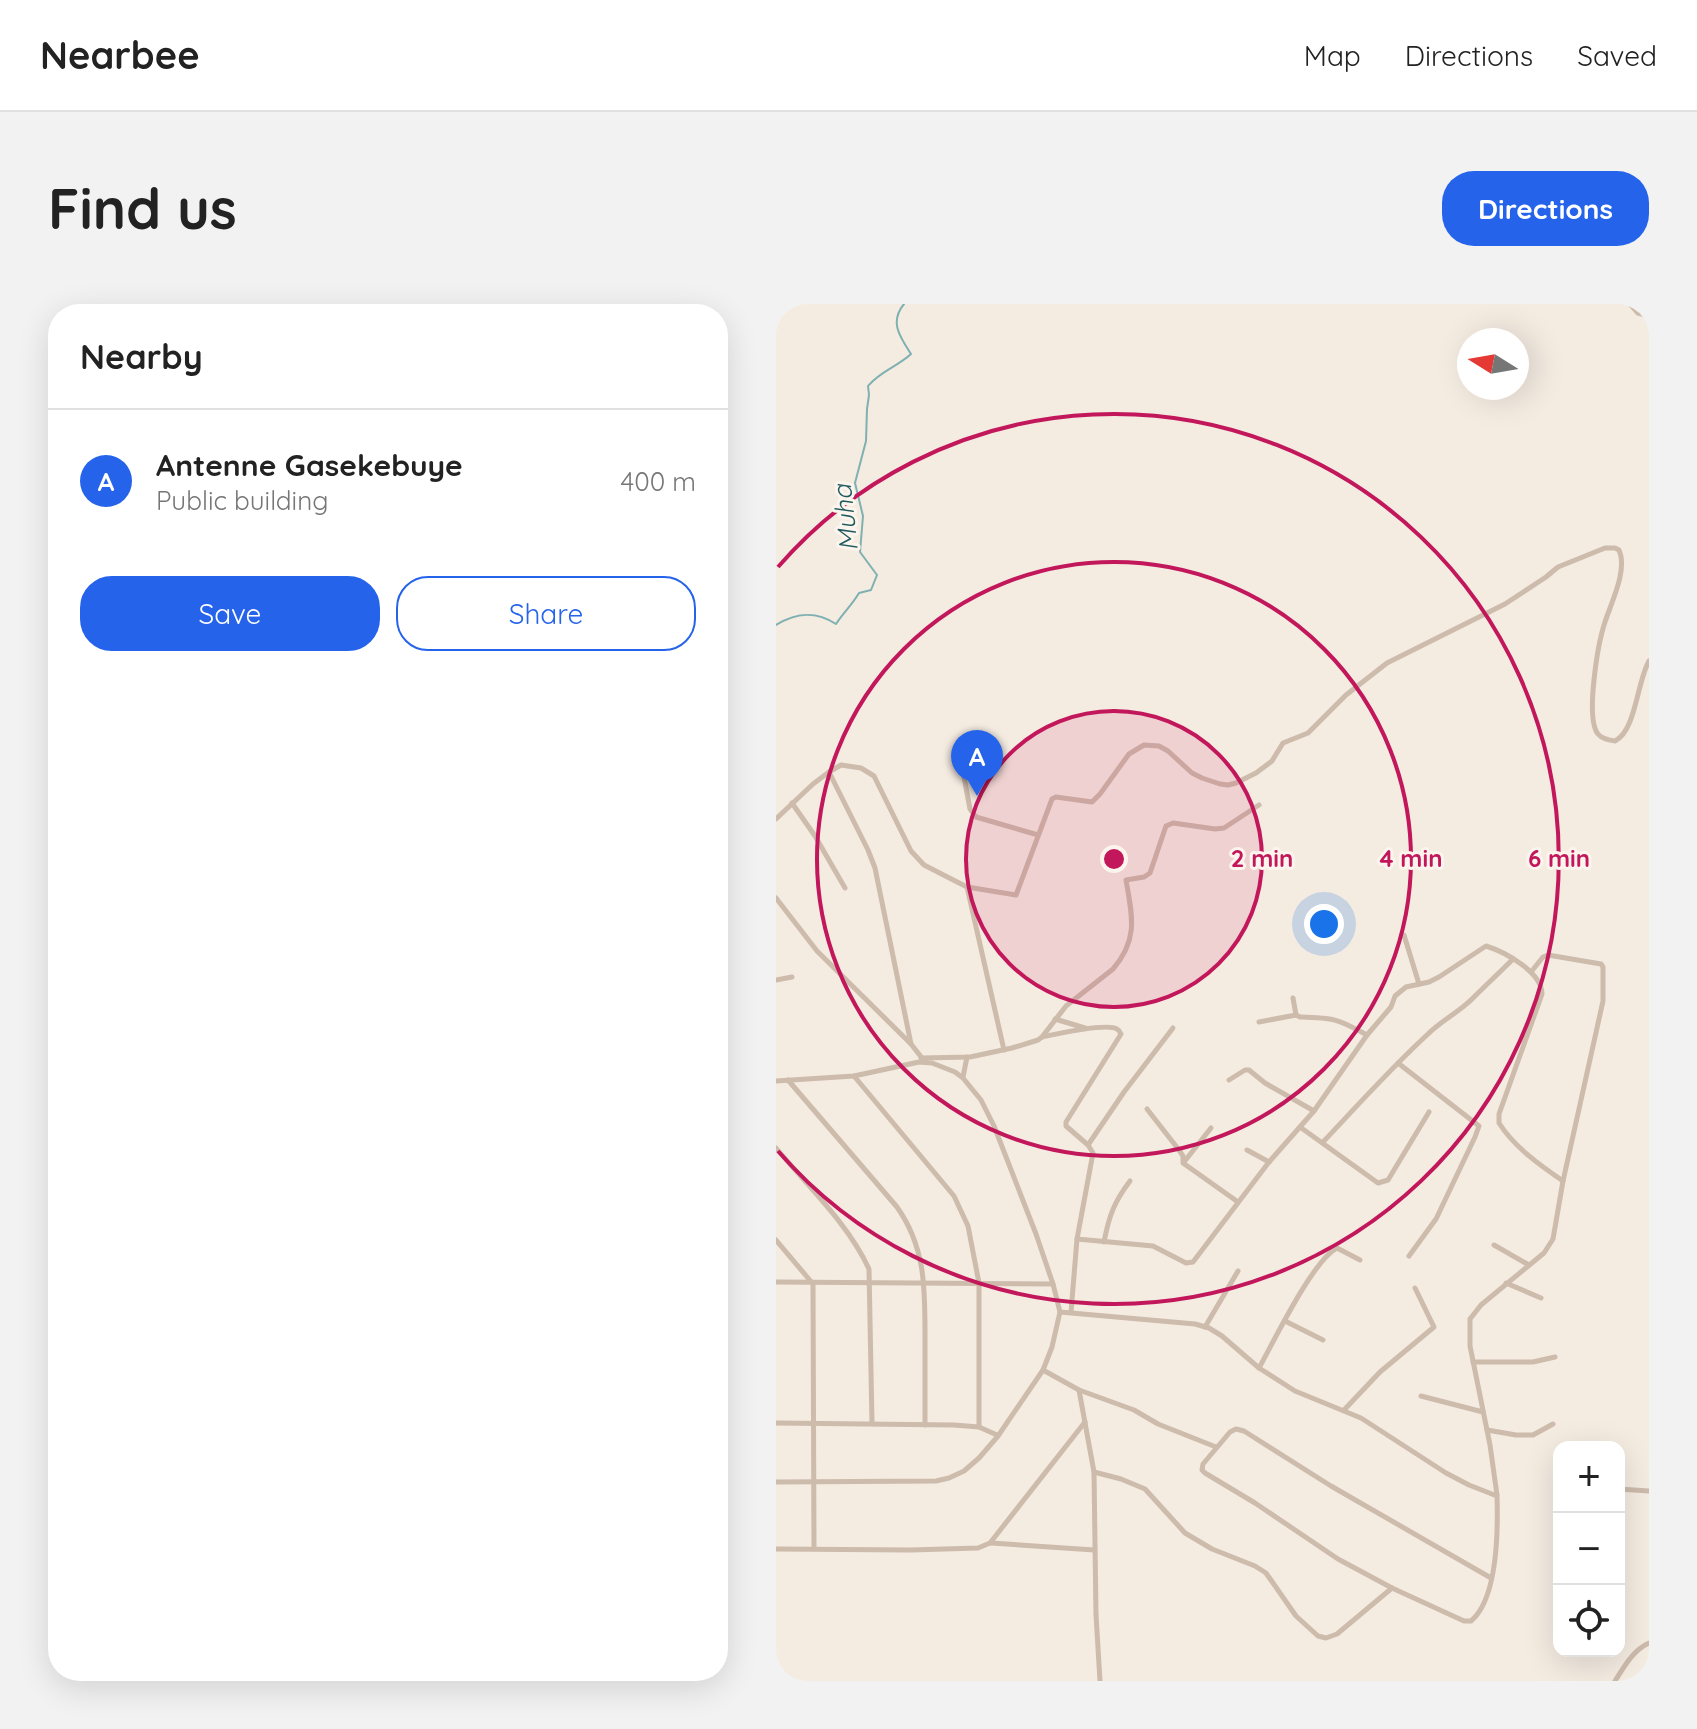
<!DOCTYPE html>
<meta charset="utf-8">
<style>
:root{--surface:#fff;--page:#f2f2f2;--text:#222;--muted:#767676;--line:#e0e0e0;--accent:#2563eb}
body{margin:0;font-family:Quicksand,sans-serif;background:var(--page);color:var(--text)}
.controls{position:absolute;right:24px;bottom:24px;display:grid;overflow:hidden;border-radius:16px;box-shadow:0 8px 32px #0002}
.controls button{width:72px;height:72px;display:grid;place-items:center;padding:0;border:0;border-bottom:2px solid var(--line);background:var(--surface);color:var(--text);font:40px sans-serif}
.compass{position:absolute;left:681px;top:24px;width:72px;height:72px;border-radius:50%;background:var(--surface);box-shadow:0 8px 32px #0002;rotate:281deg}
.you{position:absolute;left:548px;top:620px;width:28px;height:28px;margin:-20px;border:6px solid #fff;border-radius:50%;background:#1a73e8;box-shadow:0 0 0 12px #1a73e833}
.badge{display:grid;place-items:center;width:52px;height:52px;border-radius:50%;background:var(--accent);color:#fff;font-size:26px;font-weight:700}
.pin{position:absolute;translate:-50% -66px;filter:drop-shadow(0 2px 4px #0008)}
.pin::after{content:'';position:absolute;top:42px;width:28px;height:24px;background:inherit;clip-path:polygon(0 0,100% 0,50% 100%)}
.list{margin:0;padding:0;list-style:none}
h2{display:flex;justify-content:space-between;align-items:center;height:104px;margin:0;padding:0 32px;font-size:34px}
h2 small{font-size:26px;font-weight:400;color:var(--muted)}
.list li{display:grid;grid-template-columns:52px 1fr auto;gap:24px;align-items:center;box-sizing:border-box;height:144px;padding:0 32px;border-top:2px solid var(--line)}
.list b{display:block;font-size:30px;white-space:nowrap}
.list p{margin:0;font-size:26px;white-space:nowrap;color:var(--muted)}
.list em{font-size:26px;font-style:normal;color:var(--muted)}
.actions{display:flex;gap:16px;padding:24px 32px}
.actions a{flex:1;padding:18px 0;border:2px solid var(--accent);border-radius:32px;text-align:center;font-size:28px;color:var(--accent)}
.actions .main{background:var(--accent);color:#fff}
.icon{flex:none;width:44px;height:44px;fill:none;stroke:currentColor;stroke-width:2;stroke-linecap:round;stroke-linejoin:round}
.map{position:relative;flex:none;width:873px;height:1377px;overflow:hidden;border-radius:32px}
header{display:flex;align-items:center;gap:48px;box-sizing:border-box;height:112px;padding:0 40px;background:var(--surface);border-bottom:2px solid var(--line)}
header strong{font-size:38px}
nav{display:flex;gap:44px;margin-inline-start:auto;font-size:28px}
.intro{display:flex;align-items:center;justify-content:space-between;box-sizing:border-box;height:192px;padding:0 48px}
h1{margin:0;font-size:56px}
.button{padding:20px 36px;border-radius:32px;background:var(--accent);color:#fff;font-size:28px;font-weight:700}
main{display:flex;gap:48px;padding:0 48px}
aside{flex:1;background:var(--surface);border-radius:32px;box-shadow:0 8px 32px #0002}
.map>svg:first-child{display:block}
</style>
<header>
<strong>Nearbee</strong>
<nav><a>Map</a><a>Directions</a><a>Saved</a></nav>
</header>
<div class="intro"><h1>Find us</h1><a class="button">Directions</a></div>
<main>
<aside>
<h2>Nearby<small></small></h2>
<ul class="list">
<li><span class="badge">A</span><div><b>Antenne Gasekebuye</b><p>Public building</p></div><em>400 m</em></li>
</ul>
<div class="actions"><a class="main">Save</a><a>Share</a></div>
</aside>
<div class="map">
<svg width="873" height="1377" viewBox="0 0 873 1377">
<rect width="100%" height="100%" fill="#f4ebe1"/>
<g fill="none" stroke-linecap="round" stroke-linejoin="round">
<path stroke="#7fb0b2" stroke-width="2" d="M 0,321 C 21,308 40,307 60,320 C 67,309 76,301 83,289 L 95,286 L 101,271 L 84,248 L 87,212 L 79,179 L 90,137 L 91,105 L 93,91 L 92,82 C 104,67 121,63 135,50 C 124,33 113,18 128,0"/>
<g stroke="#cdbbac" stroke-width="5">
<polyline points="854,0 862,9 873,12"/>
<polyline points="53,468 92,546 99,564 135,740"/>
<polyline points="188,473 194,505 200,513 262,531"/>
<polyline points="16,499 39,532 69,584"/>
<path d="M 0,515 L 37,480 L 53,468 L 65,461 L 85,464 L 98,472 L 135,547 L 148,561 L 191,583 L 240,591 L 276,495 L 280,493 L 316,498 L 324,490 L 353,450 L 368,441 L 383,442 L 392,447 L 416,469 L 426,474 L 444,480 L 452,481 L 460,479 L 480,469 L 496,457 L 507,439 L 532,429 L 570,391 L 611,359 L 729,300 L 770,273 L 782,263 L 829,244 L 839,244 L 843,246 C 852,266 835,299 829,318 C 822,339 809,414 822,430 C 826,435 833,436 839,437 C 860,427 861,377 873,357"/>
<polyline points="191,583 228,746"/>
<polyline points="0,594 41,647 135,740 146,754"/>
<polyline points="628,631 643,680"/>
<polyline points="0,676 16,673"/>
<polyline points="517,694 520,711"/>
<polyline points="279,715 309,724"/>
<path d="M 483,718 L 520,711 L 524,713 C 557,714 561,714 591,731"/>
<path d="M 266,733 C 280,730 331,719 341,725 C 343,726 344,728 345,730 L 290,818 L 290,822 L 312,841 L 317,849 L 301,935 L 295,1008"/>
<path d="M 145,754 L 194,753 L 236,744 L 262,736 L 266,733 L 290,702 L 337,665 C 363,635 356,611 350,576 L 368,573 L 374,569 L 390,522 L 397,519 L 439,525 L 448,524 L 483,501"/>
<polyline points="622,759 703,822 699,833 660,915 633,952"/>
<polyline points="78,772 178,892 192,922 203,979 203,1123"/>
<polyline points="187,773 191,753"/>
<path d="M 12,776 L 121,903 C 150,944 149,986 149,1034 C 149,1063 149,1092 149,1121"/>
<polyline points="453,776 469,766 473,766 489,779 538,807"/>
<polyline points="0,777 78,772 143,758 156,759 179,768 187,774 205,796 218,822 260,930 277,980 284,1008 276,1043 267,1066 222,1132 203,1154 188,1167 173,1174 160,1177 0,1178"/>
<polyline points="371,805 403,846 407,852 407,859 462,898"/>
<polyline points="524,823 602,879 612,876 653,808"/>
<path d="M 547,838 C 581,802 615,764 652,730 C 665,717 683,708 696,695 C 709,682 723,669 736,656"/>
<polyline points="312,841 348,788 397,724"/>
<path d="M 0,844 C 32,882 73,921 93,965 L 96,1119"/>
<polyline points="471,846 493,858"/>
<polyline points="408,858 435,824"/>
<path d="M 301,935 L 377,942 L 410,959 L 417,958 L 493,858 L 538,807 L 591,731 L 615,703 L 619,692 L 630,683 L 653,678 L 663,673 L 710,642 C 729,648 766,668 766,690 L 723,810 L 723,819 C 738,843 765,862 787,877"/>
<polyline points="0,936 37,980 38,1244"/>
<path d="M 328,938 C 333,912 338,898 354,877"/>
<polyline points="718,941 753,961"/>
<polyline points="0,978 277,980"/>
<polyline points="730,979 765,994"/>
<path d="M 284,1008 L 419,1020 L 433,1024 L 446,1032 L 483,1064 L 519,1087 L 585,1114 L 670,1169 L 693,1181 L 721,1192 C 722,1225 722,1294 695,1317 L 688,1317 L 616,1284 L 562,1255 L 479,1199 L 429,1169 L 426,1166 L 427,1160 L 454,1128 L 460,1125 L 468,1127 L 555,1182 L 715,1274"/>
<polyline points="509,1017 547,1036"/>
<polyline points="429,1023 462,967"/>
<polyline points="697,1058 757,1058 779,1053"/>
<path d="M 483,1064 C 498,1037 537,956 561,944 L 584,956"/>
<polyline points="267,1066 303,1086 318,1168 320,1311 324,1377"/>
<polyline points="303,1086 358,1106 382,1120 440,1143"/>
<polyline points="645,1092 707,1108"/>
<polyline points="568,1106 604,1068 658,1023 639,984"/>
<polyline points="0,1119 178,1121 203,1123 221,1131"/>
<polyline points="711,1126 740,1131 757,1131 777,1120"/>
<polyline points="318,1168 345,1175 369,1185 409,1229 436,1245 479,1262 490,1269 520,1312 542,1332 550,1334 561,1330 616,1284"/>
<polyline points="843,1185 873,1187"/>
<polyline points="721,1191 714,1141 694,1042 694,1015 705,1001 768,949 777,935 787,877 827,697 827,663 825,660 772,651 767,653 755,668"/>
<polyline points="215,1239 318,1246"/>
<polyline points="0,1245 135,1246 202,1244 214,1239 309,1118"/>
<path d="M 839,1377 C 848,1363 857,1346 873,1339"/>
</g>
</g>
<circle cx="338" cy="555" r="148" fill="#c2185b" fill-opacity=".12"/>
<g fill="none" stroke="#c2185b" stroke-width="4">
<circle cx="338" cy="555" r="148"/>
<circle cx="338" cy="555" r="297"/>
<path d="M2 263A445 445 0 1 1 2 847"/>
</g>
<g text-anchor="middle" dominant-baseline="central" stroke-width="6" stroke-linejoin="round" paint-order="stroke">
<g font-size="26" font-style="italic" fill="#1f5a5e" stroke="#fbf5ee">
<text transform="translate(69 214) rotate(-96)">Muha</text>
</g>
</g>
<circle cx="338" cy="555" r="12" fill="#c2185b" stroke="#fbf5ee" stroke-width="4"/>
<g font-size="24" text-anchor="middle" font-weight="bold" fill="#c2185b" stroke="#fbf5ee" stroke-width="6" stroke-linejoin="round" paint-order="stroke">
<text x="486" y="563">2 min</text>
<text x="635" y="563">4 min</text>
<text x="783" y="563">6 min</text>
</g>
</svg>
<div class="controls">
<button>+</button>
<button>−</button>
<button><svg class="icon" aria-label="locate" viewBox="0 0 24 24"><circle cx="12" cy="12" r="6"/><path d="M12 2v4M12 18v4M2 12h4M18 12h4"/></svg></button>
</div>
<svg class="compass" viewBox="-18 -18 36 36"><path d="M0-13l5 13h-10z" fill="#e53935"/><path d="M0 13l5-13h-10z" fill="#767676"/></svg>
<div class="you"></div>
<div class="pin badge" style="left:201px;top:492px">A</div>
</div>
</main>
